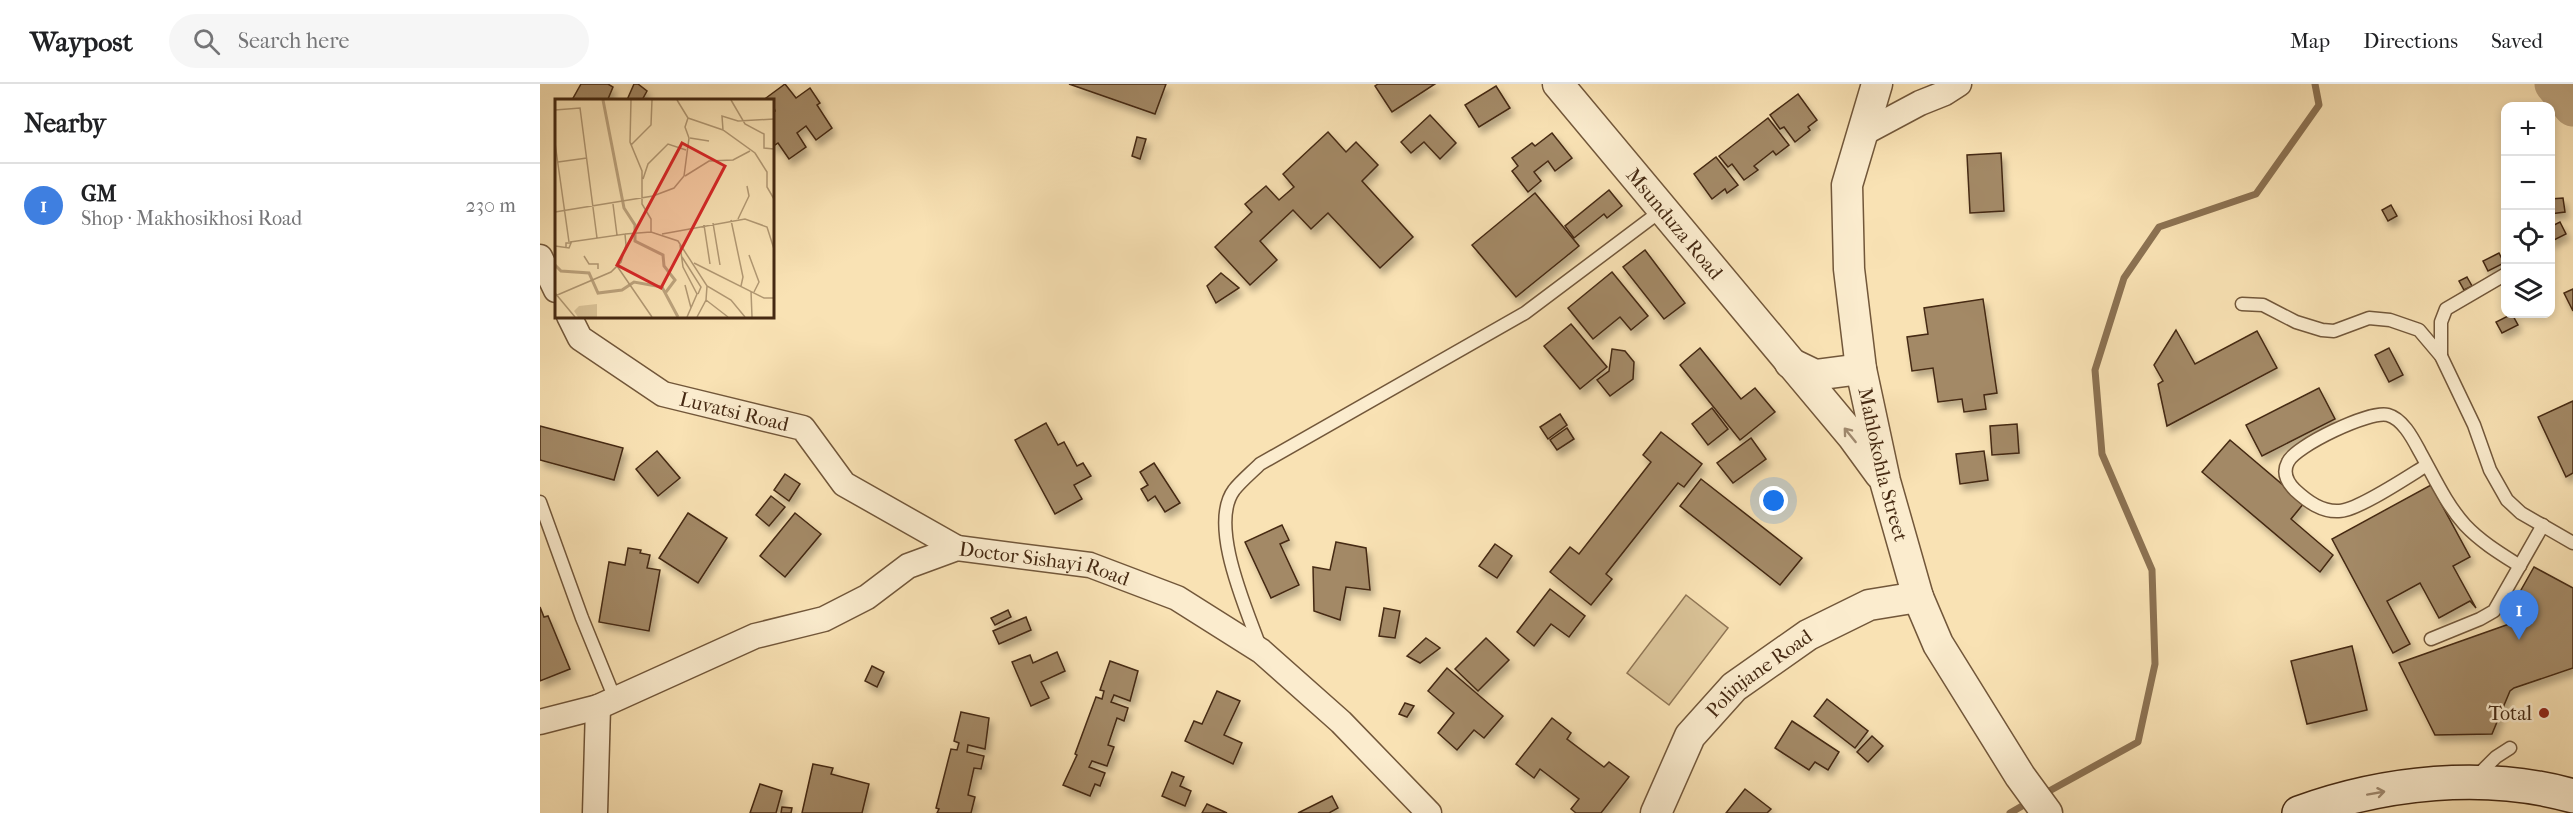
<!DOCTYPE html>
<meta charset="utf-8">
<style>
:root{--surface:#fff;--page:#f6f6f6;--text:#202124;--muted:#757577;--line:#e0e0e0;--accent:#d93025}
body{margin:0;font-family:"IM FELL French Canon",serif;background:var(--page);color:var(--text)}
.controls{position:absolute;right:18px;top:18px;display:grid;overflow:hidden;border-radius:12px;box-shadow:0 3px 9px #0003}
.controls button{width:54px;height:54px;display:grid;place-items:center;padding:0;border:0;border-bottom:2px solid var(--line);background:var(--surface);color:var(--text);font:30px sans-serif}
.you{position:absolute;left:1234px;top:417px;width:21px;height:21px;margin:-15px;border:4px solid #fff;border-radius:50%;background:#1a73e8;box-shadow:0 0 0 9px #1a73e833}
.badge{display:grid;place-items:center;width:39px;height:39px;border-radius:50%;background:var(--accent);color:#fff;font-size:20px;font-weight:700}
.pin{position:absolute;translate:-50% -50px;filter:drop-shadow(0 2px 3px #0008)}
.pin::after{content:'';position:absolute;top:32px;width:21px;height:18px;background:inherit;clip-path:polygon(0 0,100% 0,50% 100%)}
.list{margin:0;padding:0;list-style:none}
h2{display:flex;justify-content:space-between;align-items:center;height:78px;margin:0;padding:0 24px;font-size:26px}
h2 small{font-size:20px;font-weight:400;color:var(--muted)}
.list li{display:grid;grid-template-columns:39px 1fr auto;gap:18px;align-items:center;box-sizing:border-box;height:84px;padding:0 24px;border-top:2px solid var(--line)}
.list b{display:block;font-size:22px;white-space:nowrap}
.list p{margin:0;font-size:20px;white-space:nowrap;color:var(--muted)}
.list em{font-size:20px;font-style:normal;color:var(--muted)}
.icon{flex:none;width:33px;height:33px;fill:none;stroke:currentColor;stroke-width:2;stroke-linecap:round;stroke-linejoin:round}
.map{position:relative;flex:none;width:2033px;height:729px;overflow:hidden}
header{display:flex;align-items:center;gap:36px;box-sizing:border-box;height:84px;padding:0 30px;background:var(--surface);border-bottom:2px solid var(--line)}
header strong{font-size:28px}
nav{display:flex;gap:33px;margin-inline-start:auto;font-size:21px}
.search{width:420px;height:54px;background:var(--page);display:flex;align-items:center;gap:15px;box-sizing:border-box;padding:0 21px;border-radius:33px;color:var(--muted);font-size:22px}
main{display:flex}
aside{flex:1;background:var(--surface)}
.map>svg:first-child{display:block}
</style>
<header>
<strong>Waypost</strong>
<div class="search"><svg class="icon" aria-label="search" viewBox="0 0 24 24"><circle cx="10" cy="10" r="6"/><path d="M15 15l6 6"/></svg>Search here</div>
<nav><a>Map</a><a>Directions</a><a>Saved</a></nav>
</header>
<main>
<aside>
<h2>Nearby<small></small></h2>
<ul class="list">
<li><span class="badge" style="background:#3f7fe0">1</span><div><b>GM</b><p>Shop · Makhosikhosi Road</p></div><em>230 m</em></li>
</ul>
</aside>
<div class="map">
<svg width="2033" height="729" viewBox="0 0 2033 729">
<defs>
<filter id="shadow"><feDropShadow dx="3.5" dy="6" stdDeviation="3" flood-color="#0004"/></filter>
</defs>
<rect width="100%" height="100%" fill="#f9e2b4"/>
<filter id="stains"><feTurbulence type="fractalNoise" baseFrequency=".00333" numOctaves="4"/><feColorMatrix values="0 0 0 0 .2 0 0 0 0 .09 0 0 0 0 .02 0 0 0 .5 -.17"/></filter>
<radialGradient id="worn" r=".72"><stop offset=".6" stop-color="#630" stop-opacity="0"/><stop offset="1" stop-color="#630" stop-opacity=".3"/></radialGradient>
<polygon fill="#dac398" stroke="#907655" stroke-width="1.5" points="1146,511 1188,544 1129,621 1087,589"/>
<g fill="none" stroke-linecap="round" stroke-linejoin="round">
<g stroke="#8c7252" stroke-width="7">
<polyline points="1502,711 1598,658 1615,580 1612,486 1562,370 1555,286 1584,194 1619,143 1716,110 1779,21 1775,0"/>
<polyline points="1470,729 1489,718"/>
</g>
<polyline stroke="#bca37d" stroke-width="39" points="2014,0 2033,23"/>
</g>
<g fill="#a38966" stroke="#452912" stroke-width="1.5" filter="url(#shadow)">
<polygon points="41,0 68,0 73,3 68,15 71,16 32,16"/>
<polygon points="94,0 98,0 107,7 102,16 87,16"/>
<polygon points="245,0 256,14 270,4 280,19 277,21 292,44 276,56 266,42 257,49 266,63 249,75 238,59 232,63 232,28 235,27 232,16 228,16 226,14"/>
<polygon points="529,0 626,0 615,30"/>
<polygon points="838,0 895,0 852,28 835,2"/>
<polygon points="956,2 970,24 939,43 925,21"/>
<polygon points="1258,10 1277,36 1268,43 1270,46 1255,58 1244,43 1240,45 1230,31"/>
<polygon points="890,31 916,59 900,75 884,58 871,69 861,58"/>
<polygon points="1228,34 1249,61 1236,71 1233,67 1214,82 1218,86 1204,96 1192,80 1188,83 1179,72"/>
<polygon points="788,48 806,68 816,58 838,81 822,97 873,153 840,184 788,129 771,145 753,126 720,157 737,176 710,201 675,163 712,128 705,120 726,102 739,116 754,103 743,90"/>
<polygon points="1012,49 1032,74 1015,87 1008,77 994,88 1001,97 988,108 972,87 978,82 972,74 992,59 995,62"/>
<polygon points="597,53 606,55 600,75 592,72"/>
<polygon points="1461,69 1464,127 1430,129 1427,71"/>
<polygon points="1176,73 1198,101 1187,109 1185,105 1172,115 1154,90"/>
<polygon points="1069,106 1082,122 1067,134 1064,130 1034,154 1025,142"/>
<polygon points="995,109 1039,162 976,213 932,161"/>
<polygon points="2023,114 2025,128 2010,130 2010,115"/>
<polygon points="1851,121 1857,132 1848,137 1842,126"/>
<polygon points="2020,138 2026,150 2010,158 2010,143"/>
<polygon points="1105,166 1145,219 1124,235 1083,183"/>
<polygon points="1959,169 1964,179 1948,187 1943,177"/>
<polygon points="1072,188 1108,232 1091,246 1080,233 1053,255 1028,224"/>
<polygon points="681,189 699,204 676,219 667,202"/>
<polygon points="1927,193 1932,202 1924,206 1919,197"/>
<polygon points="2033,205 2033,227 2024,209"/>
<polygon points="1443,215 1457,309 1444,311 1446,325 1424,328 1422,315 1398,318 1393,284 1372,287 1367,253 1388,250 1384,224"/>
<polygon points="1972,230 1978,241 1962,249 1956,238"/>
<polygon points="1031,240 1067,283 1040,305 1004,262"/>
<polygon points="1636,246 1655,280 1717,247 1737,284 1627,342 1618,300 1623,297 1614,281"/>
<polygon points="1160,264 1201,315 1215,304 1235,328 1200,356 1140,281"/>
<polygon points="1849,264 1863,291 1849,298 1835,271"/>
<polygon points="1072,265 1085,267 1094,278 1093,295 1070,312 1057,296 1069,287"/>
<polygon points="1779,304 1795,335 1722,372 1706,341"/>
<polygon points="2033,317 2033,389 2026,393 1998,333"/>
<polygon points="1172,324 1188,345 1168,361 1152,340"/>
<polygon points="1020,330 1027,341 1008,355 1000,343"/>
<polygon points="506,339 518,361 524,358 537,382 543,379 551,392 534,401 542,415 515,430 475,356"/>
<polygon points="1477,340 1479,369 1452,371 1450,342"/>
<polygon points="0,342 83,364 74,396 0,376"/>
<polygon points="1027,344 1034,355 1017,366 1010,356"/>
<polygon points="1121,348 1162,380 1144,403 1138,399 1066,490 1072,495 1051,521 1010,488 1030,463 1039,470 1111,378 1103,371"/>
<polygon points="1211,354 1226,375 1193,399 1177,379"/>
<polygon points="1690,356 1764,419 1751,435 1793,471 1780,488 1662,388"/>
<polygon points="117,367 140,394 118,412 96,385"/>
<polygon points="1444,367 1448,396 1420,400 1416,370"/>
<polygon points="614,379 640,419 625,428 615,412 608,417 601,405 608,401 600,388"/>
<polygon points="245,390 260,400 249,417 234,406"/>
<polygon points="1161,395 1262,474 1240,501 1140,422"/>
<polygon points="1891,401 1930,473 1913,482 1936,524 1930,517 1899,534 1880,499 1847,517 1870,560 1853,569 1792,455"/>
<polygon points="231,412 245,423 229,442 216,431"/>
<polygon points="148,429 187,454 158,499 119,474"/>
<polygon points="255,429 281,450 245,493 220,472"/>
<polygon points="742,441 749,456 740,460 759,501 731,514 705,458"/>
<polygon points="796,458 826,464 830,506 806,503 800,536 774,527 773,483 790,486"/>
<polygon points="955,460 972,472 957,494 939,482"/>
<polygon points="88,464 101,466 100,469 110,471 107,484 120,486 109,547 59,538 69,478 85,481"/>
<polygon points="1994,483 2033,504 2033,584 1974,604 1970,607 1952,650 1895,651 1859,579 1989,533 1972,522"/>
<polygon points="1010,505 1045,532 1029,553 1011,540 994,562 977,548"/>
<polygon points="0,523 4,533 8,532 30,585 0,597"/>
<polygon points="844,524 860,527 855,554 839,552"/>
<polygon points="468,526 471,533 455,541 451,534"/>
<polygon points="486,533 491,546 459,560 453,547"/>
<polygon points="886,554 900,564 880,579 867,572"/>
<polygon points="946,554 969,576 938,607 915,585"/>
<polygon points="1812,562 1827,626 1767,640 1751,577"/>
<polygon points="517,568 525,587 501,598 509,614 491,622 472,578 490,571 493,579"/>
<polygon points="570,577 598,587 590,617 574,611 571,618 588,624 584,637 577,634 568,661 574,663 567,682 552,677 549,683 565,689 560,702 555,700 550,712 523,701 537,671 535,670 556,613 562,615 564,607 560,606"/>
<polygon points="332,582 344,588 337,603 325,597"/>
<polygon points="907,584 963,632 944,654 934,646 917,666 898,649 914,629 888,607"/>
<polygon points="677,607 700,617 684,651 702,659 693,680 645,657 654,637 662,640"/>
<polygon points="1287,615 1328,647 1315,664 1274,632"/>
<polygon points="865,619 874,622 867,633 859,630"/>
<polygon points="421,628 449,634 445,665 428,661 427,668 444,672 441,685 434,684 428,711 435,713 431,729 397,729 399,725 396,724 411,665 417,666 419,659 414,657"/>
<polygon points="1012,634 1031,649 1027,655 1064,683 1069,678 1089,693 1061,729 1036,729 1031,725 1039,715 1000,685 994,694 976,680"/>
<polygon points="1252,637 1299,668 1288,686 1275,678 1269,686 1235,664"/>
<polygon points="1332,652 1343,662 1328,678 1317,668"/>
<polygon points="273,680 293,684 291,690 329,700 322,729 262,729"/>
<polygon points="632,688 644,693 640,702 651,707 645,722 622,712"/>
<polygon points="220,700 242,707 236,729 210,729"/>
<polygon points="1205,705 1231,725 1227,729 1186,729"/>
<polygon points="792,712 798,724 789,729 758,729"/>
<polygon points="667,720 687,729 662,729"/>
<polygon points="242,723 252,724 251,729 241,729"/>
</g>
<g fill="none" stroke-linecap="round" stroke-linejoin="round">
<defs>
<g id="service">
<polyline points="1702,220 1723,221 1756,238 1782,246 1794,247 1829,234 1850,236 1879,246 1901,272 1934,341 1950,386 1967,416 1981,429 2033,459"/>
<polyline points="1901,272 1901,238 1906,225 1966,190"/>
<path d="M 1887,381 C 1869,392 1817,427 1799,427 C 1782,428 1768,418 1755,406 C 1748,399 1742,389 1748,378 C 1755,362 1830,326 1848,331 C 1863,335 1873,355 1880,368 C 1894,393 1906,420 1925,441 C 1941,458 1961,470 1980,482"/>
<polyline points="0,418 42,534 75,615"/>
<polyline points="1891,555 1940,535 1954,527 2003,441"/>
<path d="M 720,563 C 707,526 668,441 694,406 C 701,397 712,388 720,380 L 985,229 L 1122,126"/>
<polyline points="1937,692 1956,673 1970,664"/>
</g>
<g id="minor">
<polyline points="1322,50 1380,19 1405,9 1419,0"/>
<polyline points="0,173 16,206"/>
<path id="s1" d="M 29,232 L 40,254 L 123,310 L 263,344 L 304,400 L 417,464"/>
<path id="s2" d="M 0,638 L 58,623 L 215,552 L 284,535 L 327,513 L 368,482 L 417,464 L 550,481 L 637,514 L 721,567 L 801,638 L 889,729"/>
<polyline points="55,729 58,623"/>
</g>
<g id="tertiary">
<path id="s3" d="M 1018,0 L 1313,353 L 1340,390"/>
<path id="s4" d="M 1337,0 L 1307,101 L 1309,185 L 1321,285 L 1345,397 L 1378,513 L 1398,560 L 1480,692 L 1507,729"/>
<polyline points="1250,279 1275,291 1321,285"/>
<path id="s5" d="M 1116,729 L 1150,652 L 1194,603 L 1268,551 L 1329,521 L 1378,513"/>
</g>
<path id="secondary" d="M 1759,729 C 1844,698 1945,687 2033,712"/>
</defs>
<use href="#service" stroke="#72573a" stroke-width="15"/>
<use href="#minor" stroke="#72573a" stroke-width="27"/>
<use href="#tertiary" stroke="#72573a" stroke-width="33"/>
<use href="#secondary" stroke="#452912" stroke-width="36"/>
<use href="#service" stroke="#fbecce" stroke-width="12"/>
<use href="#minor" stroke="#fbecce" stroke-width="24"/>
<use href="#tertiary" stroke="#fbecce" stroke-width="30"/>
<use href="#secondary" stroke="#fbecce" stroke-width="33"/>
</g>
<defs><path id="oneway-shaft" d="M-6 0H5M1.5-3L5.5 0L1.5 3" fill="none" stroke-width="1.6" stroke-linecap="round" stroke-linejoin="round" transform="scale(1.5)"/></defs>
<g stroke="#a08a70">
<use href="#oneway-shaft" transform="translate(1310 351) rotate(-129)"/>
<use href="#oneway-shaft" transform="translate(1836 709) rotate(-10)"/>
</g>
<circle fill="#8f2418" stroke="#fbecce" stroke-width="2" cx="2004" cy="629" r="6"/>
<g text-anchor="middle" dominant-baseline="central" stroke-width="5" stroke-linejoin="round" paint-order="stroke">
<g font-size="20" fill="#452912" stroke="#fbecce">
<text stroke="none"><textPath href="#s3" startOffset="182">Msunduza Road</textPath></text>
<text stroke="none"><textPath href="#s1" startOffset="198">Luvatsi Road</textPath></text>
<text stroke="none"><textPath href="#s4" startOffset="388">Mahlokohla Street</textPath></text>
<text stroke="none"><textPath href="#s2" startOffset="544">Doctor Sishayi Road</textPath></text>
<text stroke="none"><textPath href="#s5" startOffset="178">Polinjane Road</textPath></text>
</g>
<g font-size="20" fill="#452912" stroke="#fbecce" text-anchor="end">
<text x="1992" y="629">Total</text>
</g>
</g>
<g transform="translate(15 15)">
<rect width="219" height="219" fill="#f9e2b4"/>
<path d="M 42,205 L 42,218 L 23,218 L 19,212 L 24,207 Z" fill="#dac398"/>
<path fill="none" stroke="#bca37d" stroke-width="3" d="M 48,1 L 69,109 L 80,126 L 80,142 L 108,156 L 109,167 L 120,181 L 111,193M 0,166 L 6,172 L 34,174 L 43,194 L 67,191 L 79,183 L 107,188 L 123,218"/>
<path fill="none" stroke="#b19873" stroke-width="1.5" d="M 76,1 L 75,43 L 87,72 L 87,105 L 96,120 L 96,133M 122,1 L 133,19M 176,1 L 190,25 L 209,35 L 209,49 L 219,50M 0,11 L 25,9 L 42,139M 168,31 L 167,17 L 183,22 L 219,20M 135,39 L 154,42M 0,44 L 14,143M 76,46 L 96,26 L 97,1M 3,63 L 32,59M 130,77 L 154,62 L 178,61 L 195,52M 88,80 L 93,65 L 113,45 L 131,51M 58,105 L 62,136M 0,113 L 98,97 L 119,89 L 129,77 L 134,39 L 130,28 L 133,19 L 168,31 L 200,54 L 212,73 L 212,88 L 219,100M 183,120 L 194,97 L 192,87M 176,121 L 188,178 L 186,187M 158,124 L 165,166M 149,126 L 155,165M 70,135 L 96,133 L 123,142 L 152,187 L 176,201 L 190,218M 107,135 L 190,120 L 212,128 L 219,150M 125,146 L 128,168 L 142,195 L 132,218M 0,147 L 14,149 L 16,144 L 11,144 L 11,148M 194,156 L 204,183 L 199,193M 29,157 L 34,165 L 43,165 L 43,170M 127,158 L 146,188 L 143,195M 139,164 L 209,199 L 219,199M 62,167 L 97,218M 130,186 L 136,209M 196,192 L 197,218M 0,194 L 20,218M 0,197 L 56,173 L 66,163 L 71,146 L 70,135 L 15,143M 151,201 L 173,218M 142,218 L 151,201 L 152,187"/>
<path fill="#d62828" fill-opacity="0.15" stroke="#d62828" stroke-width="3" d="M 127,44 L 170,67 L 106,189 L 62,166 Z"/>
<rect width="219" height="219" fill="none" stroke="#452912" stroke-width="3"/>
</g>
<rect width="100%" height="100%" filter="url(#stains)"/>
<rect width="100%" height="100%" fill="url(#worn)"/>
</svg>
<div class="controls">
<button>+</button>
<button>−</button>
<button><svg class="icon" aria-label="locate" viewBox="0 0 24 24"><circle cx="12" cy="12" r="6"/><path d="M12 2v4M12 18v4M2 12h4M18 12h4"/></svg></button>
<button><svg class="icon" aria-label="layers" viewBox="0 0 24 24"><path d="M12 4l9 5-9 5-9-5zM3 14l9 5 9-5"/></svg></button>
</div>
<div class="you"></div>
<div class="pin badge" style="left:1979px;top:556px;background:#3f7fe0">1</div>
</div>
</main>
